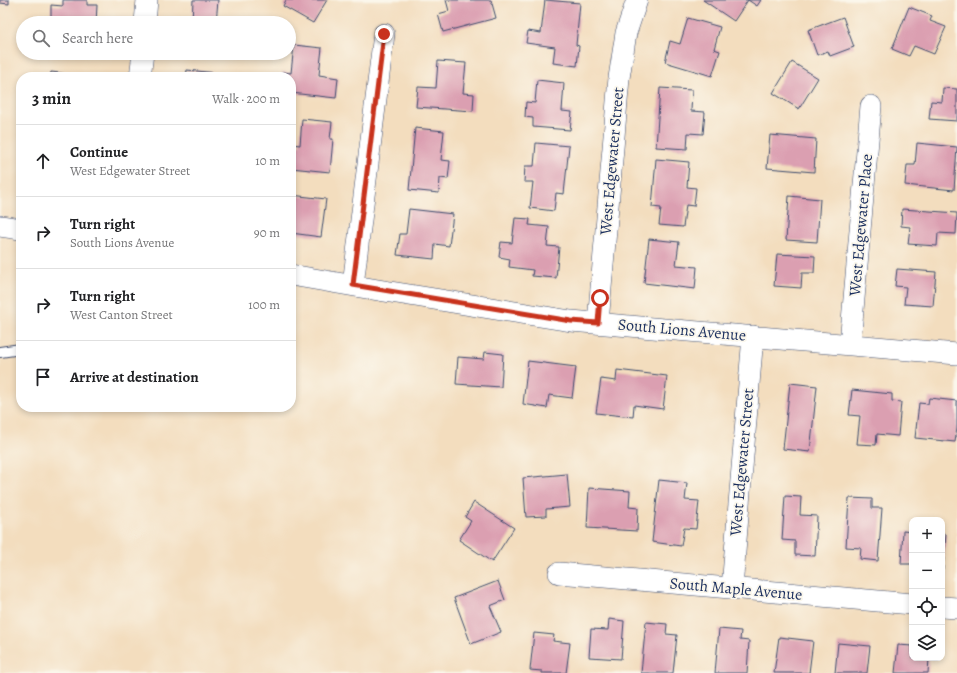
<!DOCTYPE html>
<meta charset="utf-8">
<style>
:root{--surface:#fff;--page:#f2f2f2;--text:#202124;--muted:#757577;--line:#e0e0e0}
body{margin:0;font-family:Alegreya,serif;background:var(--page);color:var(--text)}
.controls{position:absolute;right:12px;bottom:12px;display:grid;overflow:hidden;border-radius:8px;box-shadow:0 2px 6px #0003}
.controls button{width:36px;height:36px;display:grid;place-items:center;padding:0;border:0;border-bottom:1px solid var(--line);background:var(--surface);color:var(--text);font:20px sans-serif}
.stop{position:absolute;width:12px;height:12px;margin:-9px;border:3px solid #c8321e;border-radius:50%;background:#fff}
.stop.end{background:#c8321e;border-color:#fff;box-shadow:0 1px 4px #0008}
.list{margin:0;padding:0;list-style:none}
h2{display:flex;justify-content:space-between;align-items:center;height:52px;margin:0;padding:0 16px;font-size:17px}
h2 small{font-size:13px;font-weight:400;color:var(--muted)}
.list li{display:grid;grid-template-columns:26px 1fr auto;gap:12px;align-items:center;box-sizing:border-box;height:72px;padding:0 16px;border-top:1px solid var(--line)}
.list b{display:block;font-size:15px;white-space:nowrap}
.list p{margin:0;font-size:13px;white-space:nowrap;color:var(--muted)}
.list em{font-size:13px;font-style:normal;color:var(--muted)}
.icon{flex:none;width:22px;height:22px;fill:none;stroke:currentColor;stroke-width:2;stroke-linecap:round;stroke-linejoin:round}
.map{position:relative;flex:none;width:957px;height:673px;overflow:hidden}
.search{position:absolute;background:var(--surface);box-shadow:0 2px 6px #0003;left:16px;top:16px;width:280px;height:44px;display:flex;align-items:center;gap:10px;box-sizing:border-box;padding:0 14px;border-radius:22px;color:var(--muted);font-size:15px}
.panel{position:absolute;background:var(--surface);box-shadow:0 2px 6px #0003;left:16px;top:72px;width:280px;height:340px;border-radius:16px}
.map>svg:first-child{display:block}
</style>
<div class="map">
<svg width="957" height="673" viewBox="0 0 957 673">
<rect width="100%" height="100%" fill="#fbf7ec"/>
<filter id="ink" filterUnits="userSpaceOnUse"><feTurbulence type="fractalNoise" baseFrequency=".025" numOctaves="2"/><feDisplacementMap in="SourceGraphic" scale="8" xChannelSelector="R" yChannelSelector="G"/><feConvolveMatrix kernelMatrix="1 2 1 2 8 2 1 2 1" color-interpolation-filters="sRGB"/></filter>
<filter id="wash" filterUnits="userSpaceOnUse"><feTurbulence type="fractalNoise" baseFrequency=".012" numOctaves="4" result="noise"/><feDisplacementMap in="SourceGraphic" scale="16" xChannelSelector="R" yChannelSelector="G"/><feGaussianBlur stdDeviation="0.9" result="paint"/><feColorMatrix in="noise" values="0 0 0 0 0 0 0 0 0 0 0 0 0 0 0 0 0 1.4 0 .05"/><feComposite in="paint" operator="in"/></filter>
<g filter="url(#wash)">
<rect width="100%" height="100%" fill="#f3ddbe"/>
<g id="blocks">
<g fill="#db9fb1">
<polygon points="0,0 9,0 9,4 0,3"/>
<polygon points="63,0 87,0 87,5 97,5 96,23 51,23 51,5 63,6"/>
<polygon points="193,0 218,0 216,23 192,23"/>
<polygon points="286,0 327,0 313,23 283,6"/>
<polygon points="446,0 491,0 496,18 443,32 438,14 449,11"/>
<polygon points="545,0 580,3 576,45 579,46 577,66 553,63 555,47 526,43 528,31 541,33"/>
<polygon points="703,0 748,0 734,21"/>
<polygon points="748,0 761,0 757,6"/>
<polygon points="909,7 932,16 930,21 946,27 934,54 914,46 909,56 892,49"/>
<polygon points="843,17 854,47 830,56 828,51 817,55 808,30"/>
<polygon points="688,18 720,27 714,49 720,51 712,76 665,62 670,41 680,44"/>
<polygon points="294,45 322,48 319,75 338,78 336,98 291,93 291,77 282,77 282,72 291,73"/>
<polygon points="190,53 227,53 226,57 190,54"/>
<polygon points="438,61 466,63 463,93 474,94 473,111 416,107 418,87 436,88"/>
<polygon points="792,62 818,78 799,109 773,93"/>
<polygon points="187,70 217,73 217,77 186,77"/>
<polygon points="51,72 87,76 87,77 50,77"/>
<polygon points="537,80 564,83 562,111 572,112 570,130 533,127 533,118 525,117 526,102 535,103"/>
<polygon points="660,88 692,90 691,111 705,112 703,134 688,133 687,149 656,147"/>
<polygon points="943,88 957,89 957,121 929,119 931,101 942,102"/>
<polygon points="302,119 332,122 330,139 333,139 330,172 291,168 291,144 300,145"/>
<polygon points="415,128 444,131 441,160 450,161 448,179 440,178 439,193 409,190"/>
<polygon points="770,135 816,139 814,172 767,168"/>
<polygon points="536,143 569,146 564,194 556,193 554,211 530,208 533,182 524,182 525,166 534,166"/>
<polygon points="917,143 957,147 954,190 905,185 907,165 915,165"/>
<polygon points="656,159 689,162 687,187 696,188 694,206 686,205 683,227 659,225 661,208 652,207"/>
<polygon points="291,195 326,199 321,237 291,233"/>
<polygon points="789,196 820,199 817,242 786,240"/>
<polygon points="409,209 453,214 449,246 435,244 434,259 397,255 400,234 406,234"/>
<polygon points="902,209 957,213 956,234 938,233 937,246 908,244 910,227 901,226"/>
<polygon points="515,218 530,219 529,225 549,227 547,246 559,247 556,278 532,276 533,270 509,267 510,259 499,257 501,242 512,243"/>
<polygon points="649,239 679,242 676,265 697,267 695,289 644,283"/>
<polygon points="777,254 815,256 814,273 802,273 801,288 774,286"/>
<polygon points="897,269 936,272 933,306 904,304 906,287 895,286"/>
<polygon points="485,352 503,354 501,387 456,384 458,357 484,359"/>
<polygon points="528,361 576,367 572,398 549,395 547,408 523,404"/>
<polygon points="617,370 667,376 663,409 634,405 633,417 596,413 601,379 616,381"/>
<polygon points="790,383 817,386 810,452 783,449"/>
<polygon points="852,390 892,394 892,401 901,402 898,436 877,434 876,445 857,444 860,416 849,415"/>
<polygon points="929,398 957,401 957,428 955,442 915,438 919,403 928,404"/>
<polygon points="567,474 570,507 546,509 546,516 526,517 523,478"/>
<polygon points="659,480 687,483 685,500 699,501 696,529 684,528 681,546 652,542"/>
<polygon points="589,488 630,491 629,507 638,508 637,531 587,528"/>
<polygon points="785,496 801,497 800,515 817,516 815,556 795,555 795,541 782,540"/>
<polygon points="849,498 872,499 872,508 882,508 878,561 860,559 861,548 846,547"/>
<polygon points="474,502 514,528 492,562 459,540 471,521 465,517"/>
<polygon points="903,531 912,532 912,564 901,564"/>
<polygon points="942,534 946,534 943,569 942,569"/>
<polygon points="498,581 505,600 490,606 501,632 471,644 454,598"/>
<polygon points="609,619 624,621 621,659 589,657 591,629 608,630"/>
<polygon points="646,622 667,624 666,634 677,635 673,673 641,673"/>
<polygon points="719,629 741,631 740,640 749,641 747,673 715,673"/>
<polygon points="534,633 554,635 553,641 570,643 566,673 542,673 542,671 530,670"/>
<polygon points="779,637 813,641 809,673 774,673"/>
<polygon points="838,643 870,646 867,673 835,673"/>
<polygon points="898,645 912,646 912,658 929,658 928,673 895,673"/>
</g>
</g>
</g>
<g filter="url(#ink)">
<use href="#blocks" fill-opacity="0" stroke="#3b496c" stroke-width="1"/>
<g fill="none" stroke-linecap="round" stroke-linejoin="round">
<defs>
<polyline id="lane" points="0,352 21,349"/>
<g id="street">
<polyline points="145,23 147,0"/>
<polyline points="140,77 143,53"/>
<polyline points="0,226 21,229"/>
<polyline points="291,275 378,290 571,321 957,354"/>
<polyline points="353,285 384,34"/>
<polyline points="598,323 619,78 626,33 637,0"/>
<polyline points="850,344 871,106"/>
<polyline points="559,573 912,604"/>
<polyline points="732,588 753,336"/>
<polyline points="942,607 957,608"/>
</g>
</defs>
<use href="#lane" stroke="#3b496c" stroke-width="12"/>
<use href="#street" stroke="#3b496c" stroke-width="22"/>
<use href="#lane" stroke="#fff" stroke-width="10"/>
<use href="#street" stroke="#fff" stroke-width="21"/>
</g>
</g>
<g fill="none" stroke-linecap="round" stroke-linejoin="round" filter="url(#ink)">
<polyline stroke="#c8321e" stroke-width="5" points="384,34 353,285 571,321 598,323 600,298"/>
</g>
<g text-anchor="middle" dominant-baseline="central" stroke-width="3.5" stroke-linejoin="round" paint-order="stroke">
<g font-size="16" fill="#1b2f5e" stroke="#fbf7ec">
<text transform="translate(612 161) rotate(-85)">West Edgewater Street</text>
<text transform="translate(861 225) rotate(-85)">West Edgewater Place</text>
<text transform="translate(682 330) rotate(5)">South Lions Avenue</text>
<text transform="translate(742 462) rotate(-85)">West Edgewater Street</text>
<text transform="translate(736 589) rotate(5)">South Maple Avenue</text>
</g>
</g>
</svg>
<div class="controls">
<button>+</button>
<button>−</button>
<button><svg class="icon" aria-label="locate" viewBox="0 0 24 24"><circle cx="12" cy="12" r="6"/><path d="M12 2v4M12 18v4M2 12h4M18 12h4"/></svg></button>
<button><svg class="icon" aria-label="layers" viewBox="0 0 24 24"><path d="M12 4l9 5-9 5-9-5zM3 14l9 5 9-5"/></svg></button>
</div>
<div class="stop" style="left:600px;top:298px"></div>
<div class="stop end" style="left:384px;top:34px"></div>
<div class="search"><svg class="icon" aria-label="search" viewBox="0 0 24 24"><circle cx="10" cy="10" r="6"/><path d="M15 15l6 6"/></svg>Search here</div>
<section class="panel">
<h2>3 min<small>Walk · 200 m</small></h2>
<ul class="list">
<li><svg class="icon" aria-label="ahead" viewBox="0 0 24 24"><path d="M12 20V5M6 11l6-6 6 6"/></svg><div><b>Continue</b><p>West Edgewater Street</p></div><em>10 m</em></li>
<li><svg class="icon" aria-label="right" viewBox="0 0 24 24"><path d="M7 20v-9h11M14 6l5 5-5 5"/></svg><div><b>Turn right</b><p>South Lions Avenue</p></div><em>90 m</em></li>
<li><svg class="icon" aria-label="right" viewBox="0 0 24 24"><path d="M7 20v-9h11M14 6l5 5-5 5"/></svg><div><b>Turn right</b><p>West Canton Street</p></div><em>100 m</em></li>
<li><svg class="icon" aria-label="arrive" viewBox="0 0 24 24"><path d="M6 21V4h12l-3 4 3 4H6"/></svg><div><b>Arrive at destination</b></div></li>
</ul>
</section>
</div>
